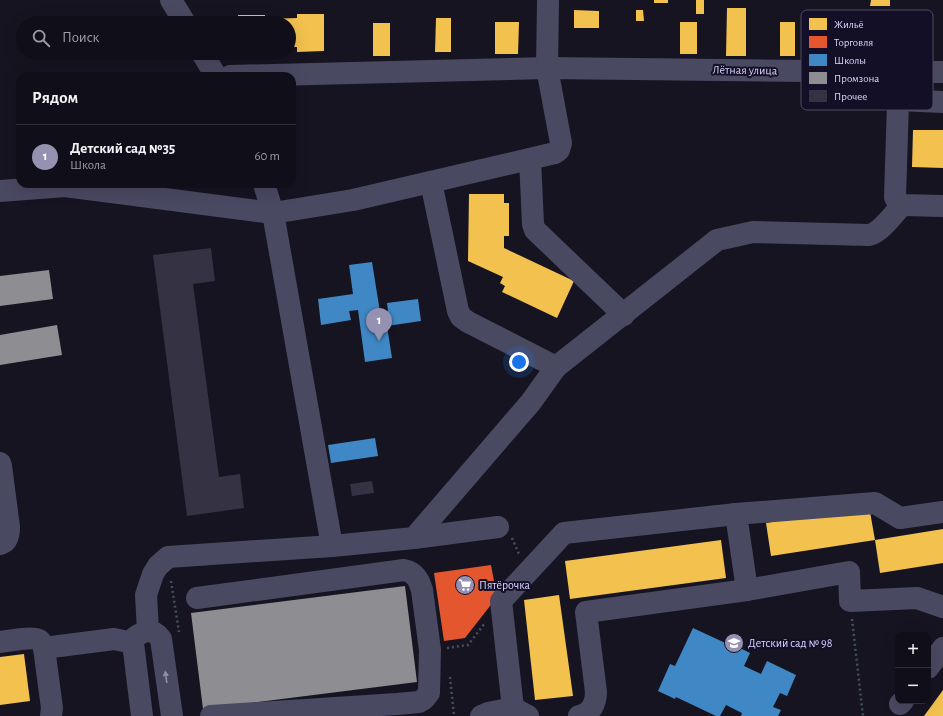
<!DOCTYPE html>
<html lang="ru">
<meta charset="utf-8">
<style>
:root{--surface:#100f19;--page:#191822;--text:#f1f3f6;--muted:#9c9ca2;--line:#302f38;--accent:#9591b1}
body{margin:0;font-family:"Alegreya Sans",sans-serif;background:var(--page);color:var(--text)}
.controls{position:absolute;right:12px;bottom:12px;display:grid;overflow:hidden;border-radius:8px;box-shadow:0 4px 16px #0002}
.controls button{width:36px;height:36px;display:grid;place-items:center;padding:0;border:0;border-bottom:1px solid var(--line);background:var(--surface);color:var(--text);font:20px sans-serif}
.you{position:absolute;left:519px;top:362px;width:14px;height:14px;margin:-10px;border:3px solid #fff;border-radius:50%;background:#1a73e8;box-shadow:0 0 0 6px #1a73e833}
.badge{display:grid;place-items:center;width:26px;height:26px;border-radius:50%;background:var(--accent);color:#fff;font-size:13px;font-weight:700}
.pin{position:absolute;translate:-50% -33px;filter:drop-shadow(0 1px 2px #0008)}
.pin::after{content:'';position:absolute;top:21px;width:14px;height:12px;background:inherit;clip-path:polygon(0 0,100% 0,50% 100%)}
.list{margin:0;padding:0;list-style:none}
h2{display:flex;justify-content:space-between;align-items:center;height:52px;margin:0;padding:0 16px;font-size:17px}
h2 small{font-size:13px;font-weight:400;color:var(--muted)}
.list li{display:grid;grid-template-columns:26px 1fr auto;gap:12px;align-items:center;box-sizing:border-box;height:64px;padding:0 16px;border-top:1px solid var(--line)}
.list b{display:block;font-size:15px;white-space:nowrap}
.list p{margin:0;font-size:13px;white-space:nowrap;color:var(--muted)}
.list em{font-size:13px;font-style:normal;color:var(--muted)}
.icon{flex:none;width:22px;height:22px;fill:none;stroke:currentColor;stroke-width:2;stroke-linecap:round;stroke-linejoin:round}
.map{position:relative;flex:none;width:943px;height:716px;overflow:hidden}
.search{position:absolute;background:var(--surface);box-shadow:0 4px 16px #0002;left:16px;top:16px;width:280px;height:44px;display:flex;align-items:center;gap:10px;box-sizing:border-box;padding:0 14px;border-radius:22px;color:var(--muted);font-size:15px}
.panel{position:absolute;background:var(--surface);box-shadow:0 4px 16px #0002;left:16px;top:72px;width:280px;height:116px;border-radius:12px}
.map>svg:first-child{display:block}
</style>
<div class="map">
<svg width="943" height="716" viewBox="0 0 943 716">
<rect width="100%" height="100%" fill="#161421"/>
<g fill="#f2c14e">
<rect x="654" y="0" width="14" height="3"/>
<rect x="696" y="0" width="8" height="14"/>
<polygon points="871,0 890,0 890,6 870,6"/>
<polygon points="727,8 746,8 746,56 726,56"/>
<polygon points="574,10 599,11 599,28 574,28"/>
<polygon points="636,10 643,10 644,21 636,21"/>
<polygon points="297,14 324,14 324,51 297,52 297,47 289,47 289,23 239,23 238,15 265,15 265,19 297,18"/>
<polygon points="436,18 451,18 451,52 435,52"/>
<polygon points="495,22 519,22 518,54 495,54"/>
<rect x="680" y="22" width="17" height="32"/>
<rect x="780" y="22" width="15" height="34"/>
<rect x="373" y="23" width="17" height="33"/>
<polygon points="913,130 943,130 943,168 912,167"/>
<polygon points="469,194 504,194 504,203 509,203 509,236 504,236 504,248 574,281 557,318 502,292 505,286 500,283 503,277 468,261"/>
<polygon points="869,506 875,540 943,529 943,563 880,573 875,540 771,556 766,523"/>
<polygon points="721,540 726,578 570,599 565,561"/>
<polygon points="559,595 573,696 535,700 524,600"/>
<polygon points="24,654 30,701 0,705 0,657"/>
<polygon points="943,690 943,716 924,716"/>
</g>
<polygon fill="#e4572e" points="491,565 497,597 465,638 444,641 434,573"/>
<g fill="#3f88c5">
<polygon points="372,262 380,312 388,311 387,303 418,299 421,321 387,326 392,358 365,362 358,310 349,311 351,320 321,325 318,299 353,294 349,265"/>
<polygon points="375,438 378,456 331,463 328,445"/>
<polygon points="693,628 734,647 734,645 750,653 744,666 761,674 767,661 796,675 787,696 780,693 773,707 781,710 778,716 741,716 742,713 726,705 720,716 716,716 676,697 675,699 658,691 670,664 675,666"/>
</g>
<g fill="#8d8d92">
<polygon points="49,270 53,299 0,306 0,276"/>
<polygon points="57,325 62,355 0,365 0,335"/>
<polygon points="405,586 417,682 203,709 191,613"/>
</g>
<g fill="#343243">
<polygon points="211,248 215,281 193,284 219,477 240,474 244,508 187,516 153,255"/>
<polygon points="372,481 374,493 352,496 350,484"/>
</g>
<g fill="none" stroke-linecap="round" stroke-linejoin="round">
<g stroke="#44505f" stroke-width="2.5" stroke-dasharray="2 3" stroke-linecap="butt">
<polyline points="512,538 519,554"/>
<polyline points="171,581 179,632"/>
<polyline points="852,619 863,716"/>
<polyline points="447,648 468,645 485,623"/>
<polyline points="450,677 454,716"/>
</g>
<g stroke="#4a4962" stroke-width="22">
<polyline points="171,0 185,23"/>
<polyline points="202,53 216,76"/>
<polyline points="899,72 895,197 897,201 902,205 943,206"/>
<polyline points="230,76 547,68 899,72 943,72"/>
<polyline points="898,100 943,102"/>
<polyline points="530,159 533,224 535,230 624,315"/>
<polyline points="431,182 458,311 461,317 468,322 556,367"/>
<polyline points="264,184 273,213 332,546"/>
<polyline points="0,191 65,186 273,213 353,200 555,153 559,150 561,143 547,68 548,0"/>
<path d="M 0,463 L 1,466 L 9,527 C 9,534 8,542 0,544"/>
<polyline points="414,538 498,527"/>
<polyline points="747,590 736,514 875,503 900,518 943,512"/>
<path d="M 197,598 L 404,570 C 415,572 419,580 422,590 L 430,650 L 429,693 L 424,699 L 419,702 L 397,704 L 211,716"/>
<path d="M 148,631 L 146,595 L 153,574 L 158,566 L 168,557 L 332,546 L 414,538 L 531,402 L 556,367 L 717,240 L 753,232 L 869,235 C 880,233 894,214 902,205"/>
<path d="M 0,642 C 9,641 32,636 39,640 C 42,642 43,645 44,648"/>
<polyline points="928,668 943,648"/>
<polyline points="900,704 903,701"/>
<polyline points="513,708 501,601 564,533 736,514"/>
<polyline points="51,716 52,708 44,648 114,639 133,643"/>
<path d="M 142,716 L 133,643 L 134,638 C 144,630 153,628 161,639 L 172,716"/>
<polyline points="481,716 488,713 513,708 528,716"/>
<path d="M 579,716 C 591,714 596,703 596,692 L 586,612 L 747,590 L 849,572 L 850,601 L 917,598 L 943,607"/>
</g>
</g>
<defs><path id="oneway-solid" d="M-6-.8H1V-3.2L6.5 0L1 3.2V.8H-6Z"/></defs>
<use fill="#928eb0" href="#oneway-solid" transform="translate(166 677) rotate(-98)"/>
<defs>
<symbol id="supermarket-disc" viewBox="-11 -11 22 22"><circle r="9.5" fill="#9591b1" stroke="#130f26"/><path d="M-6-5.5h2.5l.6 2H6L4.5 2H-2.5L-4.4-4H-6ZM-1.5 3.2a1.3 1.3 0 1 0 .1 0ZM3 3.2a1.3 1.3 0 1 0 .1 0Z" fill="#fff"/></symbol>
<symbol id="school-disc" viewBox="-11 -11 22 22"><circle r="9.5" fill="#9591b1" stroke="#130f26"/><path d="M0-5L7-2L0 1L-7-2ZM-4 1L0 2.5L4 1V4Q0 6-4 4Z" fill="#fff"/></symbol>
</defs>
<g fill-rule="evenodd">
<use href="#supermarket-disc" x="454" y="574" width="22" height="22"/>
<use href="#school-disc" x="723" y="632" width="22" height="22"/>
</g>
<g text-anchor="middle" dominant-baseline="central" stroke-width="4" stroke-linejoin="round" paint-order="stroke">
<g font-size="12" fill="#d9d4ff" stroke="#130f26">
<text transform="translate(745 70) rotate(1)">Лётная улица</text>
</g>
<g font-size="12" fill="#d9d4ff" stroke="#130f26" text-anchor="start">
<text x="479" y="585">Пятёрочка</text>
<text x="748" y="643">Детский сад № 98</text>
</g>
</g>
<rect x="801" y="10" width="132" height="100" rx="6" fill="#130f26" stroke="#4e4a67" stroke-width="1"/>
<rect x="809" y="18" width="18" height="12" fill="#f2c14e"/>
<rect x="809" y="36" width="18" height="12" fill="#e4572e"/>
<rect x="809" y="54" width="18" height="12" fill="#3f88c5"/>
<rect x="809" y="72" width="18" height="12" fill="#8d8d92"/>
<rect x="809" y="90" width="18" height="12" fill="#343243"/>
<g font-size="11" fill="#d9d4ff">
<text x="834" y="28">Жильё</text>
<text x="834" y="46">Торговля</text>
<text x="834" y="64">Школы</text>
<text x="834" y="82">Промзона</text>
<text x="834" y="100">Прочее</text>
</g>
</svg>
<div class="controls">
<button>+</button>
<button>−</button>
</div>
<div class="you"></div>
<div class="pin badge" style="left:379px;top:341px">1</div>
<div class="search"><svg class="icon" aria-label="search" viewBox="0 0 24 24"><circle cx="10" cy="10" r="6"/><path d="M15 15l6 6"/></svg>Поиск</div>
<section class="panel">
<h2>Рядом<small></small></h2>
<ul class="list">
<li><span class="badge">1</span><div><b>Детский сад №35</b><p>Школа</p></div><em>60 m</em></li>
</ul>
</section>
</div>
